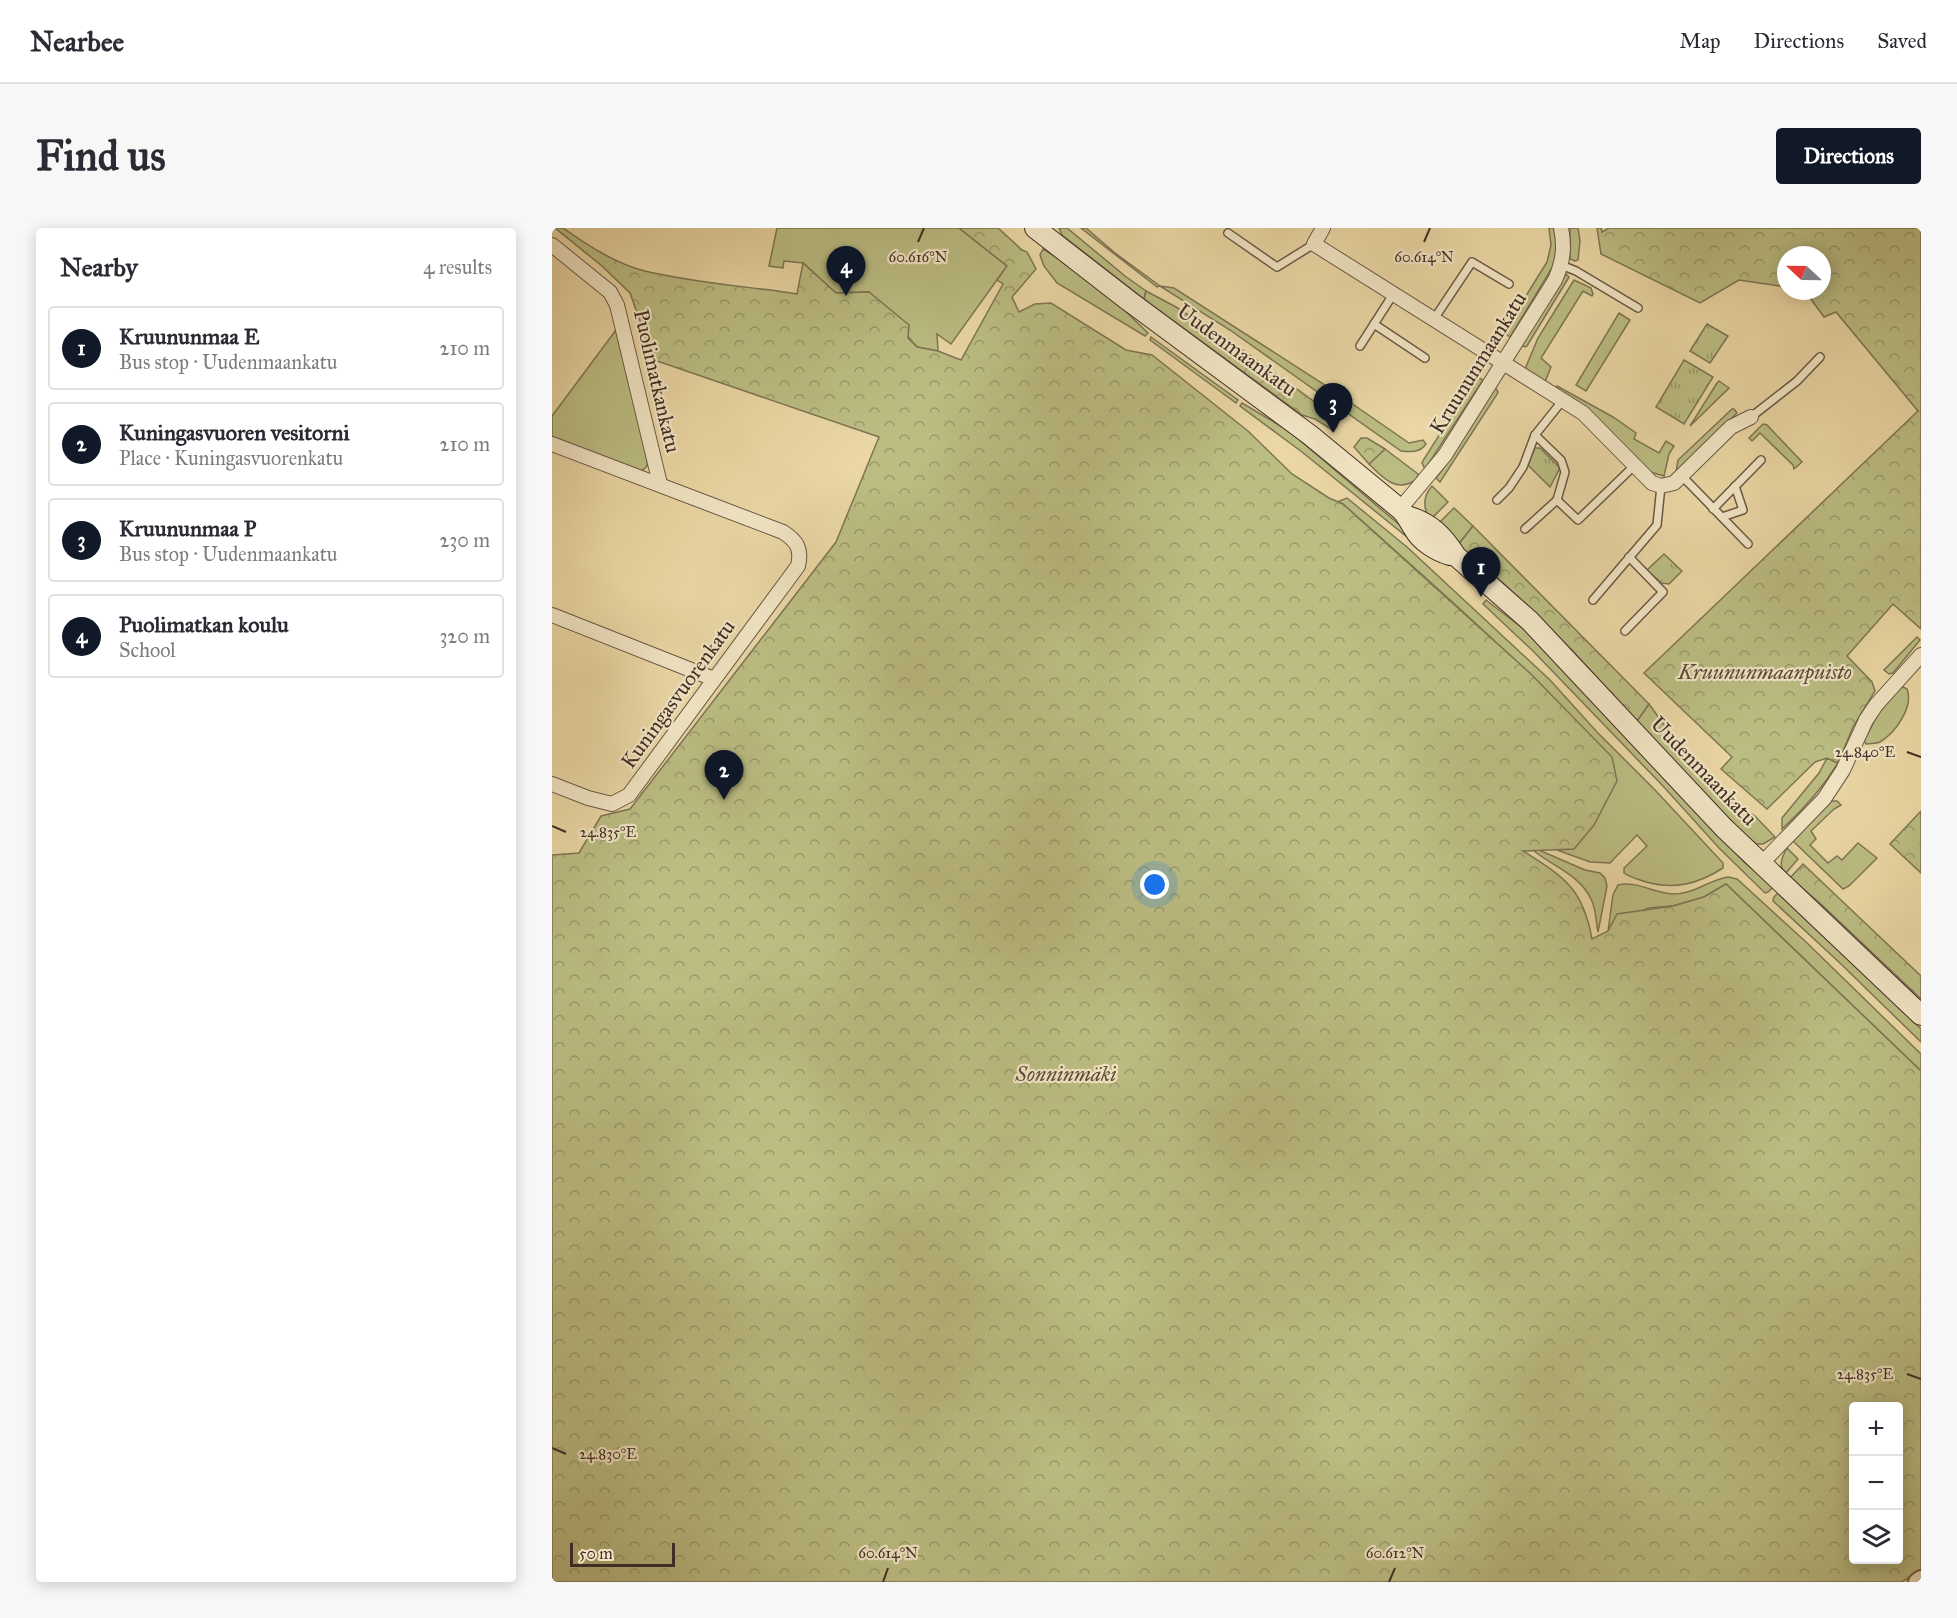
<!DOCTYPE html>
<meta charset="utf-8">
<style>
:root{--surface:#fff;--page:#f7f7f7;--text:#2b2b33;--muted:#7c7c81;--line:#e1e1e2;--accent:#111827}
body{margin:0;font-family:"IM FELL Great Primer",serif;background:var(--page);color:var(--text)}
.controls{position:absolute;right:18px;bottom:18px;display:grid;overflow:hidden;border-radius:6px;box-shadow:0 3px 15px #0003}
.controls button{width:54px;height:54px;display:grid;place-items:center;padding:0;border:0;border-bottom:2px solid var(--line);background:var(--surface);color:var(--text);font:30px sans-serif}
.compass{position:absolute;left:1225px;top:18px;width:54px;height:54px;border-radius:50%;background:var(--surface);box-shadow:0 3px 15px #0003;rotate:292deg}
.scale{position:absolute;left:18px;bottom:15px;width:105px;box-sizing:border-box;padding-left:6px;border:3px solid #412d25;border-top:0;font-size:16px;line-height:21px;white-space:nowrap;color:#412d25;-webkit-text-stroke:4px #f1e5c4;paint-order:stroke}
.you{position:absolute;left:603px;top:657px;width:21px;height:21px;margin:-15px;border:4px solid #fff;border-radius:50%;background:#1a73e8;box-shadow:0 0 0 9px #1a73e833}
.badge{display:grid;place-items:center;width:39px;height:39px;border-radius:50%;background:var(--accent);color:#fff;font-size:20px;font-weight:700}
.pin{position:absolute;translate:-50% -50px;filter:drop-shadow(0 2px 3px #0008)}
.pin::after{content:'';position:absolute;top:32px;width:21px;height:18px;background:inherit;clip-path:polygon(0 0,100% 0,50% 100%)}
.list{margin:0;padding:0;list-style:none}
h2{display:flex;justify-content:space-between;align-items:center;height:78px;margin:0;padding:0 24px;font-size:26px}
h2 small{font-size:20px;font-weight:400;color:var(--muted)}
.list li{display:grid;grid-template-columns:39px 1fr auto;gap:18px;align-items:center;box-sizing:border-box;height:84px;margin:0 12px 12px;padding:0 12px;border:2px solid var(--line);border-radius:6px}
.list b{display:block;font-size:22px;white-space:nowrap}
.list p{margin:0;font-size:20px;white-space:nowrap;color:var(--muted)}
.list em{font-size:20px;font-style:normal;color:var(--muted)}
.icon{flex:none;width:33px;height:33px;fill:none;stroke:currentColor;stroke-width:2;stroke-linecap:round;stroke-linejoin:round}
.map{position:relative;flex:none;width:1369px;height:1354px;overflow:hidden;border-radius:6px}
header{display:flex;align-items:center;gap:36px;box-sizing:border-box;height:84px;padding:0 30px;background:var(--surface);border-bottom:2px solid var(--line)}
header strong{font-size:28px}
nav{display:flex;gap:33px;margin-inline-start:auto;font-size:21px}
.intro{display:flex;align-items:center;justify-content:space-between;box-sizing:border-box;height:144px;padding:0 36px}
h1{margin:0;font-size:42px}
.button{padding:15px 27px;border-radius:6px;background:var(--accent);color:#fff;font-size:21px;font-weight:700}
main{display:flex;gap:36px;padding:0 36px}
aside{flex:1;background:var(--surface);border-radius:6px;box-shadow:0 3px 15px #0003}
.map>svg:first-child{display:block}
</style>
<header>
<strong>Nearbee</strong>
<nav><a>Map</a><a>Directions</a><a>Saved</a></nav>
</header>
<div class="intro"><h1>Find us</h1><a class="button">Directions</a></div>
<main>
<aside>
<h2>Nearby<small>4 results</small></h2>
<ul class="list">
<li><span class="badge">1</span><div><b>Kruununmaa E</b><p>Bus stop · Uudenmaankatu</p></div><em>210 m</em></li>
<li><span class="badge">2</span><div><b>Kuningasvuoren vesitorni</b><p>Place · Kuningasvuorenkatu</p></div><em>210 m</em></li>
<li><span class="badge">3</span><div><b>Kruununmaa P</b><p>Bus stop · Uudenmaankatu</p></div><em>230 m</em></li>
<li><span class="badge">4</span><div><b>Puolimatkan koulu</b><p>School</p></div><em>320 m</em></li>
</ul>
</aside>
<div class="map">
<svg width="1369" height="1354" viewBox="0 0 1369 1354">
<defs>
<pattern id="forest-crowns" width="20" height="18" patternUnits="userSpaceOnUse" patternTransform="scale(1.5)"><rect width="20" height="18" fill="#bbbd83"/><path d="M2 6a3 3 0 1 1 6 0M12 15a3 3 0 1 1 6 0" fill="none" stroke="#9a9a6b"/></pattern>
<pattern id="park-tufts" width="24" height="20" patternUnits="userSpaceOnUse" patternTransform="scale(1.5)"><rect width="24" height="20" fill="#bbbd83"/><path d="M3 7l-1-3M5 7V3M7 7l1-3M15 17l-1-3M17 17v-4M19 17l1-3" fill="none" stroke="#9a9a6b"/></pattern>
</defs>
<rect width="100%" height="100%" fill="#ead7a5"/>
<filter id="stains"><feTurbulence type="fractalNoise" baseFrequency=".00333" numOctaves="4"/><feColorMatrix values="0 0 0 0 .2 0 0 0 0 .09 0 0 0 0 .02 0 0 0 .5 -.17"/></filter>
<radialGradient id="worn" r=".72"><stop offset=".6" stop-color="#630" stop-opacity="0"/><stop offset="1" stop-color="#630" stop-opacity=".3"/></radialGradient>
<g fill="#bbbd83" stroke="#7e7554" stroke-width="1.5">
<polygon points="225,0 407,0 455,38 399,116 385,106 386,123 365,119 317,64 284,65 251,35 232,33 231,40 217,38"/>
<polygon points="507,0 515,0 573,48 594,63 592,71 510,7"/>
<path d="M 529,0 L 534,0 L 563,25 L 608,58 L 622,60 L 776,159 L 857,215 L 871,212 L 874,216 C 868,225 858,224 849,223 L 678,102 L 608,58 L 605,59 Z"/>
<path d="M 997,0 L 1002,0 C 1005,15 1005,26 1000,40 L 958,109 L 953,105 L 954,100 L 995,34 L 999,17 Z"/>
<polygon points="1018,0 1026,0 1028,13 1026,32 1023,33 1018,31"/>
<polygon points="491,21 504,29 567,77 596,105 593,108 505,55 492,38 488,27"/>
<polygon points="1014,46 1017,49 975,118 973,119 969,117"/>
<polygon points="1022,52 1039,60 1041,66 1040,68 1031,63 989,130 999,139 993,154 973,141 986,110"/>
<polygon points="1067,85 1078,92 1034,163 1024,157"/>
<polygon points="64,102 96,229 95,238 91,242 85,243 0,210 0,188"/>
<polygon points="599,109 686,172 684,175 598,112"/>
<polygon points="927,150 931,152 873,241 870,235 872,231 922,152"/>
<polygon points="1167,153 1177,160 1138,198 1165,155"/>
<polygon points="1005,158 1061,189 1084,205 1082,211 1107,225 1114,213 1122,218 1117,226 1112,248 1098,244 1034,180 1004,160"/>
<polygon points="943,159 946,164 944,168 888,254 884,250 900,229"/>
<polygon points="690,175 737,203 863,310 860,313 750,224 688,178"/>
<polygon points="1180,181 1182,181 1185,185 1124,244 1126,232"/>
<polygon points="1211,196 1215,197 1250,234 1242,241 1241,237 1208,205 1200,213 1197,210"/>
<path d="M 833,221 L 866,246 L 864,252 C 844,265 831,250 817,236 Z"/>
<path d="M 880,258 L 896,274 L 878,292 C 871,280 871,268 880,258 Z"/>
<path d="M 795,270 L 855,319 L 998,452 L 1045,504 L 1103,562 L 1171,635 L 1171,640 C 1146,656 1123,662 1094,654 C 1086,651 1079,650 1072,645 L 1072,640 L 1095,618 L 1085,607 L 1058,635 L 1038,634 L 1005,622 L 1022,621 L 1019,488 C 947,414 868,345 791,276 L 785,274 Z"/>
<polygon points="902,280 921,298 906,317 885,297"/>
<polygon points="934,372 973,402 1192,634 1221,659 1216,664 1213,665 1167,620 1111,558 982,424 931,376"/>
<polygon points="1365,409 1368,412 1341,445 1337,446 1332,442"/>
<path d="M 1351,459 L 1355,461 C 1362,479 1343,505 1328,514 C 1324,516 1319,515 1314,516 L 1312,513 L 1326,486 L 1348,460 Z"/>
<polygon points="1097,476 1143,540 1169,567 1203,588 1223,609 1211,616 1204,616 1175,591 1085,493"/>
<path d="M 1275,530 L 1286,535 C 1270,561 1252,581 1230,601 L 1230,590 L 1267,545 Z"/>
<polygon points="1279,573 1285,573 1289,577 1282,581 1259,603 1264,611 1258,617 1276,635 1285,628 1290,632 1306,615 1325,630 1297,658 1291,661 1241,613"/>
<path d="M 1235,620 L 1246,631 L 1233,646 C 1226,637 1230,629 1235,620 Z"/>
<path d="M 981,622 L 987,622 L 1033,642 L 1048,645 L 1053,650 L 1055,658 L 1046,704 C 1044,694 1044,680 1039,671 C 1027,646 1001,639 981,622 Z"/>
<path d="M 1176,649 L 1185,651 L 1254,714 L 1369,826 L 1369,843 L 1174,656 L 1152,669 L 1121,678 L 1096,680 L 1056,703 L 1061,667 L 1066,657 C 1083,652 1104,666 1122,666 C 1142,666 1157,652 1176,649 Z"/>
<polygon points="1226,665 1286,719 1369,801 1369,814 1289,736 1221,673 1222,669"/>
</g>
<g fill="url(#forest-crowns)" stroke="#7e7554" stroke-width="1.5" fill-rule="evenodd">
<path d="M 3,0 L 11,0 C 35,17 64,36 93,43 C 142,55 195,58 245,66 L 251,35 L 284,65 L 317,64 L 357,97 L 356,110 L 365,119 L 386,123 L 409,132 L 451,56 L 445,52 L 455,38 L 407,0 L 446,0 L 470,22 L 475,24 L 484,41 L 460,69 L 467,84 L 483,76 L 499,75 L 574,122 L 600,127 L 696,203 L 740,246 L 777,270 L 791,276 L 980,447 L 1060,529 L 1065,553 L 1042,597 L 1022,621 L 971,623 C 1012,649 1031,660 1040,711 L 1056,703 L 1065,686 L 1121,678 L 1152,669 L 1174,656 L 1369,843 L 1369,1342 L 1350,1354 L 0,1354 L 0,627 L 27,625 L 49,588 L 78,581 L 284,314 L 327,209 L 102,132 L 78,65 L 50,38 ZM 1302,1178 L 1346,1178 L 1346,1332 L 1302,1332 Z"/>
<polygon points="1045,0 1049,0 1050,4 1057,0 1369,0 1369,401 1341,376 1295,428 1320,454 1323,463 1301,499 1286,535 1275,530 1263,534 1215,581 1169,541 1180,529 1092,445 1366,183 1284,84 1272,89 1253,63 1270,63 1270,27 1234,27 1234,59 1187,52 1148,75 1049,26"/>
<polygon points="594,63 624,79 681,115 782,188 785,198 782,203 763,191 750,187 592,71"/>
<polygon points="809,210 815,210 833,221 817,236 802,219"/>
<polygon points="921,298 1097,476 1085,493 1019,421 951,355 906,317"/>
<polygon points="1369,583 1369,645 1338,616"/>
<polygon points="1251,636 1369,748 1369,771 1269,676 1238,650"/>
</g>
<g fill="url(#park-tufts)" stroke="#7e7554" stroke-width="1.5">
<polygon points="1155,96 1176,108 1158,135 1138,123"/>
<polygon points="1132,132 1161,149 1132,196 1104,179"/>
<polygon points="983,220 988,220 1008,240 998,259 976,237"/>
<polygon points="1112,326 1130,343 1117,356 1109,355 1095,342"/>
</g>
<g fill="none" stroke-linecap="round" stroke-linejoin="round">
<defs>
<g id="service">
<polyline points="676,5 725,39 762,16"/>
<polyline points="1009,37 1024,43 1086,80"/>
<polyline points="882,91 920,34 957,56"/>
<polyline points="822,96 873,130"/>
<polyline points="808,118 842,65"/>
<polyline points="1199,189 1245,153 1268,129"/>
<polyline points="1130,248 1196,316"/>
<polyline points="945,272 957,260 971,239 983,207 1011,172"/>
<polyline points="1005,272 1026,292 1082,238"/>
<polyline points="1161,281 1209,232"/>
<polyline points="1170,289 1191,282 1183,258"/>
<polyline points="973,301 1005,272 1013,244 1009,232 983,207"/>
<polyline points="1041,372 1105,297 1109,258"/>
<polyline points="1073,403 1111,364 1077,329"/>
</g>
<g id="minor">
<polyline points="771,0 762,16 1031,185 1100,255 1109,258 1122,255 1179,199 1199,189"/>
<polyline points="0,17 58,64 65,77 108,256"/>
<path d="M 0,216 L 231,304 C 245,313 250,321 246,338 L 77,567 L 60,576 L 36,570 L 0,556"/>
<path d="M 848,281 L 893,227 L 1003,52 C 1011,34 1013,19 1009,0"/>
<polyline points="0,387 162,451"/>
<polyline points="1209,636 1272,571 1291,542 1314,492 1324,477 1369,427"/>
</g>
<polyline id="tertiary" points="1365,1354 1369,1351"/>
<g id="secondary">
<path d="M 483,0 L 577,73 L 758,207 L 848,281 C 855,287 857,294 862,301 C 869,314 885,323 898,327"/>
<path d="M 855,288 C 879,295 891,308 904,328 L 978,393 L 1172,600 L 1369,787"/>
</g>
</defs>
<use href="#service" stroke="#6b5845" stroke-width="10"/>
<use href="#minor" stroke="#6b5845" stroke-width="16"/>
<use href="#tertiary" stroke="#6b5845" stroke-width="20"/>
<use href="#secondary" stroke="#412d25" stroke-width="22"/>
<use href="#service" stroke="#f1e5c4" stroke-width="7"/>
<use href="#minor" stroke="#f1e5c4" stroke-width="14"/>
<use href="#tertiary" stroke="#f1e5c4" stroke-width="16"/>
<use href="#secondary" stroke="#f1e5c4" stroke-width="20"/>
</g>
<path fill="none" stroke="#412d25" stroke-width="2" d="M 366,14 L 372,0M 872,14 L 878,0M 1355,524 L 1369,529M 0,598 L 14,604M 1355,1146 L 1369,1151M 0,1220 L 14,1226M 331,1354 L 336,1340M 837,1354 L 843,1340"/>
<g text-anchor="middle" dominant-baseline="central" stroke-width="4.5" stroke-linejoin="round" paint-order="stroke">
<g font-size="21" fill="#412d25" stroke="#f1e5c4">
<text transform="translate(685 122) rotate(36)">Uudenmaankatu</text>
<text transform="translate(926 135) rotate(-58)">Kruununmaankatu</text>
<text transform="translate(105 153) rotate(77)">Puolimatkankatu</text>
<text transform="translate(126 466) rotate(-54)">Kuningasvuorenkatu</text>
<text transform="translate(1152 543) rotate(46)">Uudenmaankatu</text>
</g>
<g font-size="21" font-style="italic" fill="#594a38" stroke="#f1e5c4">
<text x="1213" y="444">Kruununmaanpuisto</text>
<text x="514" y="846">Sonninmäki</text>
</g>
</g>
<g font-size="15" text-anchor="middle" fill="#412d25" stroke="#f1e5c4" stroke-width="4.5" stroke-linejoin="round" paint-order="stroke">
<text x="366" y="34">60.616°N</text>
<text x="872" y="34">60.614°N</text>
<text x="1313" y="529">24.840°E</text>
<text x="56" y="609">24.835°E</text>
<text x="1313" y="1151">24.835°E</text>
<text x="56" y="1231">24.830°E</text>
<text x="336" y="1330">60.614°N</text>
<text x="843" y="1330">60.612°N</text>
</g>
<rect width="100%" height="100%" filter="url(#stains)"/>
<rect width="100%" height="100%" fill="url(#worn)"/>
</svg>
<div class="controls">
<button>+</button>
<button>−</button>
<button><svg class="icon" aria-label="layers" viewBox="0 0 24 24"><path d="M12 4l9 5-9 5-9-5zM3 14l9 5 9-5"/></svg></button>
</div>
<svg class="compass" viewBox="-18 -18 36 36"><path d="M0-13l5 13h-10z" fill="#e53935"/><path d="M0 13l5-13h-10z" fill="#7c7c81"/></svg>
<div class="scale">50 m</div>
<div class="you"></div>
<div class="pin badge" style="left:929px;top:369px">1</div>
<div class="pin badge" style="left:172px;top:572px">2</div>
<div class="pin badge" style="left:781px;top:205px">3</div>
<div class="pin badge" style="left:294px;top:68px">4</div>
</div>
</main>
